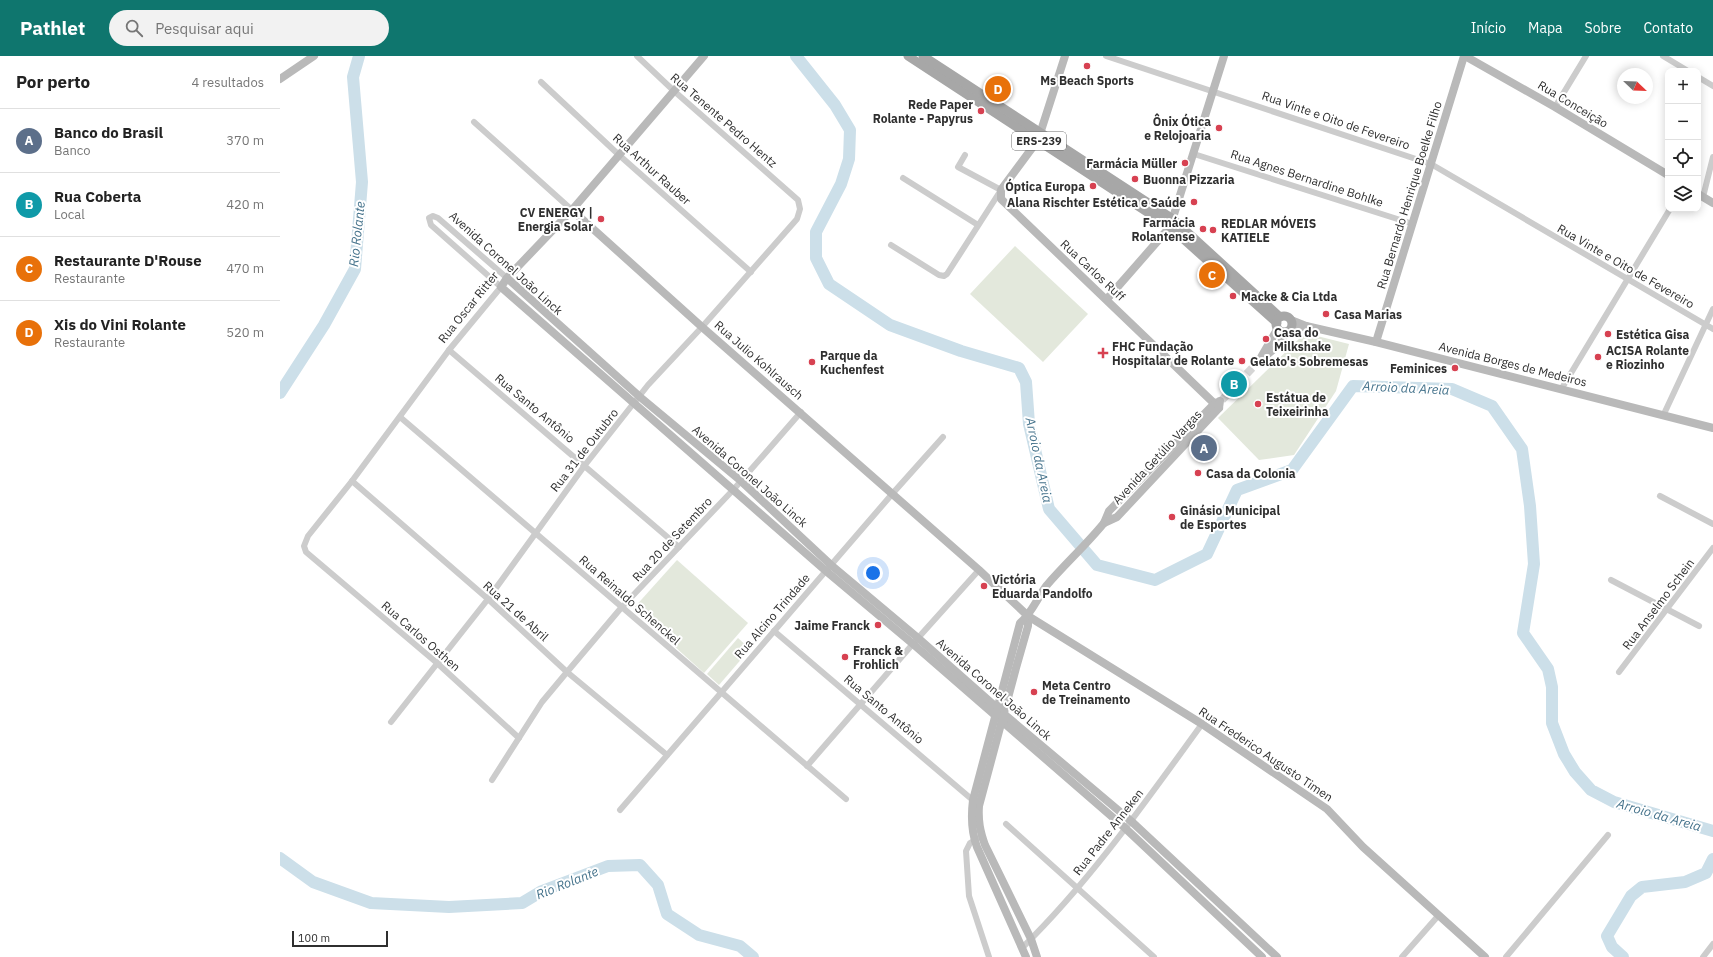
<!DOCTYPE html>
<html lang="pt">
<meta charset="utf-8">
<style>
:root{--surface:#fff;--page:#f2f2f2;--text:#222;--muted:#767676;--line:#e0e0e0;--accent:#0f766e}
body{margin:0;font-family:"IBM Plex Sans",sans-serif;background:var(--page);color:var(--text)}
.controls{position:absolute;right:12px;top:12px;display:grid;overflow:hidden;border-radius:8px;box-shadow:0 2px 10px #0003}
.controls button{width:36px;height:36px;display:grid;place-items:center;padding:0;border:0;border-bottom:1px solid var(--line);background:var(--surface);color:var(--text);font:20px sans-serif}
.compass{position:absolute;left:1337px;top:12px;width:36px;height:36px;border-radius:50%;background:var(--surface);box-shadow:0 2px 10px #0003;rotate:113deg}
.scale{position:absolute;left:12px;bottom:10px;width:96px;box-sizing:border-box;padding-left:4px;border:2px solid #2f2f2f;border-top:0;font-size:11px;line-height:14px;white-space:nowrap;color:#2f2f2f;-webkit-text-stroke:3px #fff;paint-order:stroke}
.you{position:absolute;left:593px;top:517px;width:14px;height:14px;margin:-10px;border:3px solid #fff;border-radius:50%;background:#1a73e8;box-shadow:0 0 0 6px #1a73e833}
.badge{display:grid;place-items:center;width:26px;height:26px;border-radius:50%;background:var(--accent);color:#fff;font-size:13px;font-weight:700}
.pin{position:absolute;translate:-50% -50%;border:2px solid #fff;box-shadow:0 1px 4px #0006}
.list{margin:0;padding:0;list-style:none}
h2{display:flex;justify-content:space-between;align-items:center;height:52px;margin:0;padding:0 16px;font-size:17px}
h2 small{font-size:13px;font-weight:400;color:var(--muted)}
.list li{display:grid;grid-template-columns:26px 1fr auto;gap:12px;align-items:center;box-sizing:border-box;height:64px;padding:0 16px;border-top:1px solid var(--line)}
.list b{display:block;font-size:15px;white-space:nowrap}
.list p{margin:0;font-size:13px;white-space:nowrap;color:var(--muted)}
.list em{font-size:13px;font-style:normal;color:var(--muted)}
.icon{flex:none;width:22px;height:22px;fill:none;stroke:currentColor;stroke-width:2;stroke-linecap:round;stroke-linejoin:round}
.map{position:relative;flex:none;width:1433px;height:901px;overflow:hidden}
header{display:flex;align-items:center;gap:24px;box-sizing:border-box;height:56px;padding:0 20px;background:var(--accent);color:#fff}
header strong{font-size:19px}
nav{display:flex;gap:22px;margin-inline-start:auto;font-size:14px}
.search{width:280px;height:36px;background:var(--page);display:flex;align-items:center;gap:10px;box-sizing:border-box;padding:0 14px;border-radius:22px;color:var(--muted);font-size:15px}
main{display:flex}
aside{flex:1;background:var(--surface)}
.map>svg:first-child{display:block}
</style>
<header>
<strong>Pathlet</strong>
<div class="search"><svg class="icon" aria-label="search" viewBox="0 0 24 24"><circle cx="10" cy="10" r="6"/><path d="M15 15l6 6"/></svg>Pesquisar aqui</div>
<nav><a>Início</a><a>Mapa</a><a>Sobre</a><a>Contato</a></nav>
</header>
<main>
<aside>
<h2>Por perto<small>4 resultados</small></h2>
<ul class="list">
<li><span class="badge" style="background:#5c6f8a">A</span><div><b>Banco do Brasil</b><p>Banco</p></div><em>370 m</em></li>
<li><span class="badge" style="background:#0f9aa8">B</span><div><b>Rua Coberta</b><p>Local</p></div><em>420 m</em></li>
<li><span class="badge" style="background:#e8710a">C</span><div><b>Restaurante D'Rouse</b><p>Restaurante</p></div><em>470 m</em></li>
<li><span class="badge" style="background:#e8710a">D</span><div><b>Xis do Vini Rolante</b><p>Restaurante</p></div><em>520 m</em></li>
</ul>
</aside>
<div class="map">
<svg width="1433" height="901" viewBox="0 0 1433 901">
<rect width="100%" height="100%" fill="#fff"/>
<g fill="#e3e8dc">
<polygon points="735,190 808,258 763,306 690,238"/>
<polygon points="1025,277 1069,288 1056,335 1014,399 979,404 938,362"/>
<polygon points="397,504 468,567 424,617 353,553"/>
<polygon points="458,582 470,593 439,629 427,618"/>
</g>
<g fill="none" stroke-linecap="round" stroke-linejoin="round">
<g stroke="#ccdfe9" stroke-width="12">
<polyline points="516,0 555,49 570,74 569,103 561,128 536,176 536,202 549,228 610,269 681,295 739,312 746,326 749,368 769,453 817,509 875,524 927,498 957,434 1012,414 1073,330 1172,333 1212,350 1242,393 1250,450 1254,508 1243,577 1268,613 1272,631 1272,667 1284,698 1295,716 1311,734 1334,746 1433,775"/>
<polyline points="0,337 44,269 75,213 82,126 73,21 79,0"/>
<polyline points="0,802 33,826 91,847 169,851 242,847 262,835 328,810 360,809 378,829 387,858 419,879 460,890 473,901"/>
<polyline points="1343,901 1332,891 1327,880 1351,840 1362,831 1405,826 1426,817 1433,803"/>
</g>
<polyline stroke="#d5d5d5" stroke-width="8" stroke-dasharray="8 4" stroke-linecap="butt" points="942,344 977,307"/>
<g stroke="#ccc" stroke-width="6">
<polyline points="826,0 1151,108 1433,273"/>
<polyline points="1383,0 1408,15"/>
<polyline points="1418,21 1433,30"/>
<polyline points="261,26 339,99 471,216"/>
<polyline points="1275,51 1306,0"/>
<polyline points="194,66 292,154"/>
<polyline points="914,98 1133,168"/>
<polyline points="623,122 698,169"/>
<polyline points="1423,141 1433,101"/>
<polyline points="611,189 659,219 664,220 667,218 721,134 678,111 685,99"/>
<polyline points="227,222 158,162 153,160 149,162 151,169 221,231 169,294 72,425 28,480 24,490 26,496 157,607 239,682"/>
<polyline points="169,294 399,491"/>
<polyline points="1282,332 1390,153"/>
<polyline points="1383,360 1433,253"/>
<polyline points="120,361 566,743"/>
<polyline points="72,425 208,543 287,616 387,699"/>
<polyline points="1380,440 1433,468"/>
<polyline points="1331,524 1419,570"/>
<polyline points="494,575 695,746"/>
<polyline points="1339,616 1433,492"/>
<polyline points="111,666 208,543 305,409 368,329 422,271 517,163 520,153 518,144 394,35 357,0"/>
<polyline points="527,710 638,582 699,514"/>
<polyline points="212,724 262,646 287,616 341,552 454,433 521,356"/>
<polyline points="340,754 613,437 663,381"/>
<polyline points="726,768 874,901"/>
<polyline points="697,783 690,787 686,795 689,840 709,901"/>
<path d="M 743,891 C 811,824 866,745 922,668"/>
<polyline points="1122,901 1158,860"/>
<polyline points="1226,901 1328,779"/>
<polyline points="1423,901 1433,888"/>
</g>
<g stroke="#b9b9b9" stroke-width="8">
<polyline points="424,0 292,154 227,222 221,231 546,515 633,588 845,772 982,901"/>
<polyline points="785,0 758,84 721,134 721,143 939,352"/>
<polyline points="1185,0 1275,51 1388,119"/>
<polyline points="0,23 34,0"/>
<polyline points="1418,138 1433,147"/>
<polyline points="292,154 422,271 699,514 748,560 922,668 1047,753 1083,791 1205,901"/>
<polyline points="227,222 360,341 461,425 551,509 638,582 724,658 851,765 997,901"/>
<polyline points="827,243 890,171 944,0"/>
<polyline points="1011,264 1026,270 1096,286 1433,372"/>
<polyline points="1010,274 1026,270"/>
<polyline points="1096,286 1184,0"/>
<polyline points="980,303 998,272"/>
<polyline points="977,307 999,289 1007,276"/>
<polyline points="824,467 829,455 935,347 939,346"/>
<path d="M 748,560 L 748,570 L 736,612 L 699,750 C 698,765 700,775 705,789 L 751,883 L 757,901"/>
<path d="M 746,901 L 697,791 C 691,775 691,760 693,744 L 740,567 C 752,557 757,542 767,529 C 785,508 806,489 824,467 L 837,461 L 939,352 L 940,345"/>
</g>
<g stroke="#a7a7a7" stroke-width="9">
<polyline points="628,0 890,171 997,267"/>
<polyline points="643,0 893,163 1000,261"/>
<circle cx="1004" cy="268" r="8"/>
</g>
</g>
<g fill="#d74151" stroke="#fff" stroke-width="1.5">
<circle cx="807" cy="10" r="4"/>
<circle cx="701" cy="55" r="4"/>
<circle cx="939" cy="72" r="4"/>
<circle cx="905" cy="107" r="4"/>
<circle cx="855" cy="123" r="4"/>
<circle cx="813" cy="130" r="4"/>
<circle cx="914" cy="146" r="4"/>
<circle cx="321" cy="163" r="4"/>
<circle cx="923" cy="173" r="4"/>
<circle cx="933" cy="174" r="4"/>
<circle cx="953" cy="240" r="4"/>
<circle cx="1046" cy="258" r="4"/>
<circle cx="1328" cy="278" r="4"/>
<circle cx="986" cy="283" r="4"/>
<path d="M821 291h4v4h4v4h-4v4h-4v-4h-4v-4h4z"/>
<circle cx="1318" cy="301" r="4"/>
<circle cx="962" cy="305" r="4"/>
<circle cx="532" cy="306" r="4"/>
<circle cx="1175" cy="312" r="4"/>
<circle cx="978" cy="348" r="4"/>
<circle cx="918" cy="417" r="4"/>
<circle cx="892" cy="461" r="4"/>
<circle cx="704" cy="530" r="4"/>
<circle cx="598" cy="569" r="4"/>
<circle cx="565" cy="601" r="4"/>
<circle cx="754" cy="636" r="4"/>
</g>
<g text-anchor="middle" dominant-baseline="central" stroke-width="4" stroke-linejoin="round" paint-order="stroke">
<rect fill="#fff" stroke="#6d6d6d" stroke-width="1" x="732" y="76" width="54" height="18" rx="3"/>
<g font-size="11" font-weight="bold" fill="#2f2f2f">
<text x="759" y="85">ERS-239</text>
</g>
<g font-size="12" font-weight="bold" fill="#2f2f2f" stroke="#fff" text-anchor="start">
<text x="807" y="24" text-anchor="middle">Ms Beach Sports</text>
<text x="693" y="48" text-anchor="end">Rede Paper<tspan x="693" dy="14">Rolante - Papyrus</tspan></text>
<text x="931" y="65" text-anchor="end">Ônix Ótica<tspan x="931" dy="14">e Relojoaria</tspan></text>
<text x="897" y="107" text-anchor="end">Farmácia Müller</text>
<text x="863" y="123">Buonna Pizzaria</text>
<text x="805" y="130" text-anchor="end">Óptica Europa</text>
<text x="906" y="146" text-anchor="end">Alana Rischter Estética e Saúde</text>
<text x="313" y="156" text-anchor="end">CV ENERGY |<tspan x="313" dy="14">Energia Solar</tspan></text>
<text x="915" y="166" text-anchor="end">Farmácia<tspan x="915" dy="14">Rolantense</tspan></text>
<text x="941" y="167">REDLAR MÓVEIS<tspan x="941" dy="14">KATIELE</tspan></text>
<text x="961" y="240">Macke &amp; Cia Ltda</text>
<text x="1054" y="258">Casa Marias</text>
<text x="994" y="276">Casa do<tspan x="994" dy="14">Milkshake</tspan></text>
<text x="1336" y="278">Estética Gisa</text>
<text x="832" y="290">FHC Fundação<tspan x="832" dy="14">Hospitalar de Rolante</tspan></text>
<text x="1326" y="294">ACISA Rolante<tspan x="1326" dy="14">e Riozinho</tspan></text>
<text x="540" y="299">Parque da<tspan x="540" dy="14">Kuchenfest</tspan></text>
<text x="970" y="305">Gelato's Sobremesas</text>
<text x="1167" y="312" text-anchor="end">Feminices</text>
<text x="986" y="341">Estátua de<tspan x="986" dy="14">Teixeirinha</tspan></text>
<text x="926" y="417">Casa da Colonia</text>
<text x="900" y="454">Ginásio Municipal<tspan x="900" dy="14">de Esportes</tspan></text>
<text x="712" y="523">Victória<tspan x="712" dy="14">Eduarda Pandolfo</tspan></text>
<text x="590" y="569" text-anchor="end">Jaime Franck</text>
<text x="573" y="594">Franck &amp;<tspan x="573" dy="14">Frohlich</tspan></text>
<text x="762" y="629">Meta Centro<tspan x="762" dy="14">de Treinamento</tspan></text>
</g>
<g font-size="12" fill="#2f2f2f" stroke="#fff">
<text transform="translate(1293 48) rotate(31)">Rua Conceição</text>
<text transform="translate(444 64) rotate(41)">Rua Tenente Pedro Hentz</text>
<text transform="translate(1056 64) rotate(19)">Rua Vinte e Oito de Fevereiro</text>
<text transform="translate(372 113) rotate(42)">Rua Arthur Rauber</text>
<text transform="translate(1027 122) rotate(18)">Rua Agnes Bernardine Bohlke</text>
<text transform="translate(1129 139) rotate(-73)">Rua Bernardo Henrique Boelke Filho</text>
<text transform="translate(226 207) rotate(42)">Avenida Coronel João Linck</text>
<text transform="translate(1346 210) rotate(30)">Rua Vinte e Oito de Fevereiro</text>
<text transform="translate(813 214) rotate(43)">Rua Carlos Ruff</text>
<text transform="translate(188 251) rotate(-51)">Rua Oscar Ritter</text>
<text transform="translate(479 304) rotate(41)">Rua Julio Kohlrausch</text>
<text transform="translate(1233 308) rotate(14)">Avenida Borges de Medeiros</text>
<text transform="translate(255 352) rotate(40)">Rua Santo Antônio</text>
<text transform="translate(304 394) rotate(-52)">Rua 31 de Outubro</text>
<text transform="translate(877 401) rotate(-47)">Avenida Getúlio Vargas</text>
<text transform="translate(470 420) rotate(41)">Avenida Coronel João Linck</text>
<text transform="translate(392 483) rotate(-47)">Rua 20 de Setembro</text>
<text transform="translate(350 544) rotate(41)">Rua Reinaldo Schenckel</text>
<text transform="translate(1378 548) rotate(-53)">Rua Anselmo Schein</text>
<text transform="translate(236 555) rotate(42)">Rua 21 de Abril</text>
<text transform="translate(492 560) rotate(-49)">Rua Alcino Trindade</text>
<text transform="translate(141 580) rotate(41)">Rua Carlos Osthen</text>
<text transform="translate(714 633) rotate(41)">Avenida Coronel João Linck</text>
<text transform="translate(604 653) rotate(40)">Rua Santo Antônio</text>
<text transform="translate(986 698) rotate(34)">Rua Frederico Augusto Timen</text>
<text transform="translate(828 776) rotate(-52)">Rua Padre Anneken</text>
</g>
<g font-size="13" font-style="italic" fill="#44728b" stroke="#fff">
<text transform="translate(77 178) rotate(-84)">Rio Rolante</text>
<text transform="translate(1126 332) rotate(3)">Arroio da Areia</text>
<text transform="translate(759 404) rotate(78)">Arroio da Areia</text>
<text transform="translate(1379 759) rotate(16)">Arroio da Areia</text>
<text transform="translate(287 827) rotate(-22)">Rio Rolante</text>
</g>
</g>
</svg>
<div class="controls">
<button>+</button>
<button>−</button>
<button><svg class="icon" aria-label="locate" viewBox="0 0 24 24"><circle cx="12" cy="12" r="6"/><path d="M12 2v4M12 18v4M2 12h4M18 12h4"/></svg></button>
<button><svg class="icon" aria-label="layers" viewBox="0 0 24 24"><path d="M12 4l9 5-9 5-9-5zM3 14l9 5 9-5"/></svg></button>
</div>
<svg class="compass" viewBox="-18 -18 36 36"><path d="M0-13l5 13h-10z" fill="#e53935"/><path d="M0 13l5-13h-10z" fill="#767676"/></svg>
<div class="scale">100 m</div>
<div class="you"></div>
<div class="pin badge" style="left:924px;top:392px;background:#5c6f8a">A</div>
<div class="pin badge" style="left:954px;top:328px;background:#0f9aa8">B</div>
<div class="pin badge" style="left:932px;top:219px;background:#e8710a">C</div>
<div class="pin badge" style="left:718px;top:33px;background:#e8710a">D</div>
</div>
</main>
